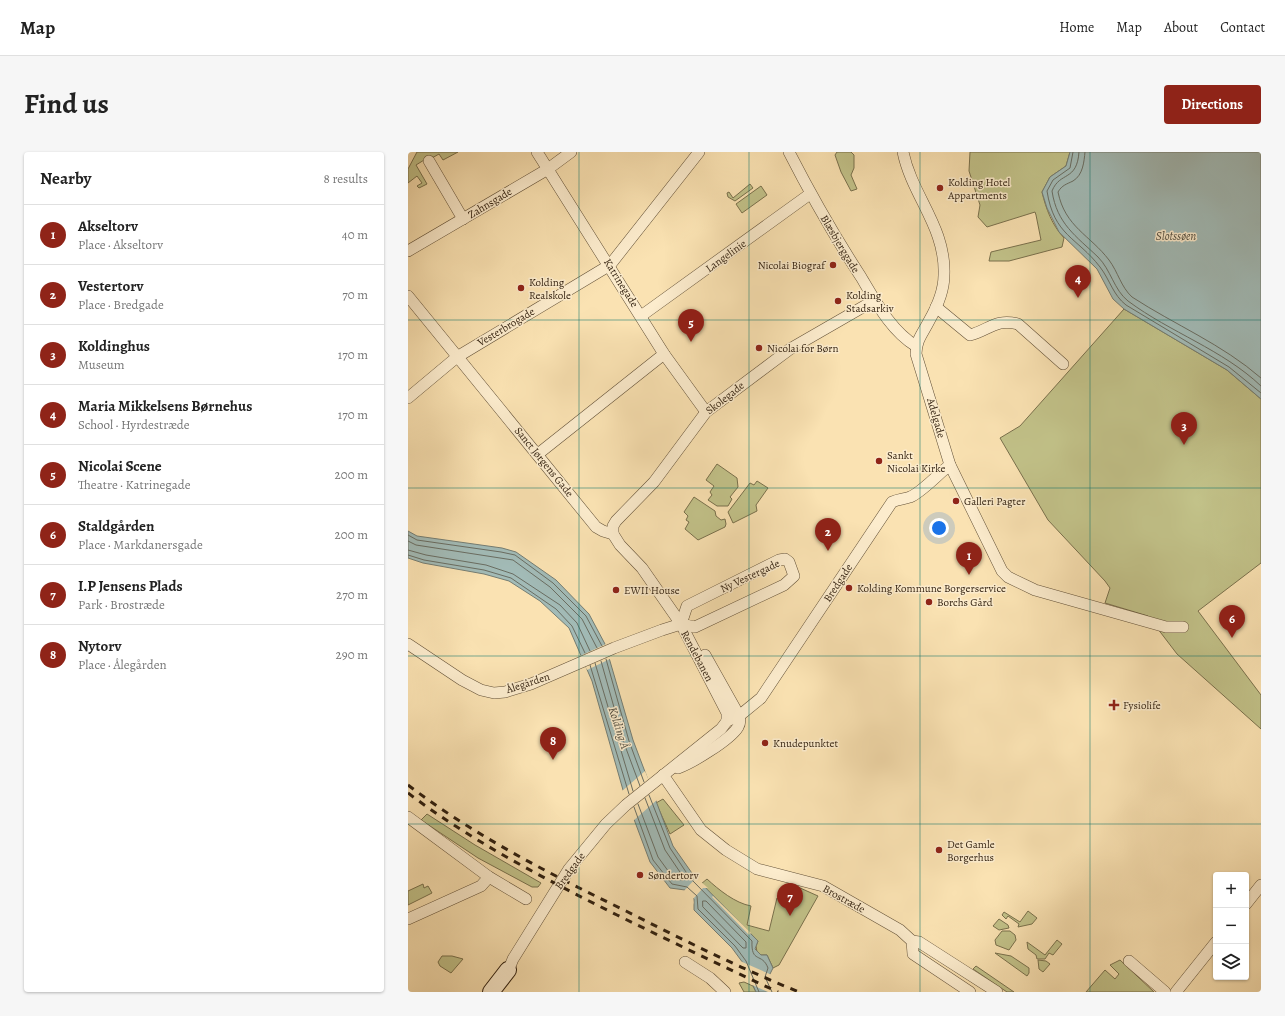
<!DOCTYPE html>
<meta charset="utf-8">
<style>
:root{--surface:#fff;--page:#f6f6f6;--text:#222;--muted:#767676;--line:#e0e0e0;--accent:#8f2418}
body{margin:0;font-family:Alegreya,serif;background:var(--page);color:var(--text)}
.controls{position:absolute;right:12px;bottom:12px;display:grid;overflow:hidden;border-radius:4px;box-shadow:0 1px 3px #0004}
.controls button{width:36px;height:36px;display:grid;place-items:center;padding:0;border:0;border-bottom:1px solid var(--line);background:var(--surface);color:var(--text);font:20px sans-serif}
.you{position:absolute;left:531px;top:376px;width:14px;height:14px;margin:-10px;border:3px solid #fff;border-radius:50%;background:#1a73e8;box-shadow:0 0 0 6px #1a73e833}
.badge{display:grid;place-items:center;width:26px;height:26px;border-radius:50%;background:var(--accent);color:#fff;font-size:13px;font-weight:700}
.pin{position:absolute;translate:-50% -33px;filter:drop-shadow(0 1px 2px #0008)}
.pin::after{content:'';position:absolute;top:21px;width:14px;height:12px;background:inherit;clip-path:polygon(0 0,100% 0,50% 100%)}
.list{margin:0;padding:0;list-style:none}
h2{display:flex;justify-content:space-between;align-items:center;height:52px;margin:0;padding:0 16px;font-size:17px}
h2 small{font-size:13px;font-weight:400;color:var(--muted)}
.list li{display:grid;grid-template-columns:26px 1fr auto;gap:12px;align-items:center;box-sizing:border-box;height:60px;padding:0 16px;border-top:1px solid var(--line)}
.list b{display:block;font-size:15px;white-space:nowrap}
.list p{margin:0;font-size:13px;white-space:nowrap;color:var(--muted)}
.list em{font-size:13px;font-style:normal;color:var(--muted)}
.icon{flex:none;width:22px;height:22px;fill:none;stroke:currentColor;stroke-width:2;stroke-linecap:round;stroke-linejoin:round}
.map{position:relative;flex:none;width:853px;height:840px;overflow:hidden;border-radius:4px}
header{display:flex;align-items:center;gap:24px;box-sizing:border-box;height:56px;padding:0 20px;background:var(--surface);border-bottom:1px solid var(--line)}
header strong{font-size:19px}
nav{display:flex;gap:22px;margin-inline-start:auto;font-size:14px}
.intro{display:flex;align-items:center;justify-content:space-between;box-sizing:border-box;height:96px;padding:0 24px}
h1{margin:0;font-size:28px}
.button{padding:10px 18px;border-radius:4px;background:var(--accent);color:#fff;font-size:14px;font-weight:700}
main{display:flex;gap:24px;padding:0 24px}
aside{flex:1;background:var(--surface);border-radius:4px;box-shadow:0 1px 3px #0004}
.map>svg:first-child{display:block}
</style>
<header>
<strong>Map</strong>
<nav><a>Home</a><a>Map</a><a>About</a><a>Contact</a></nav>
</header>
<div class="intro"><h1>Find us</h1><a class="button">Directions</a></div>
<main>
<aside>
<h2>Nearby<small>8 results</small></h2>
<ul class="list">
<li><span class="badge">1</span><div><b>Akseltorv</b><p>Place · Akseltorv</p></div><em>40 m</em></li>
<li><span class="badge">2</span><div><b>Vestertorv</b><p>Place · Bredgade</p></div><em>70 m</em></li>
<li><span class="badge">3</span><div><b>Koldinghus</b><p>Museum</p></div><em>170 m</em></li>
<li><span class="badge">4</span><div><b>Maria Mikkelsens Børnehus</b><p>School · Hyrdestræde</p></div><em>170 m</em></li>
<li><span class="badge">5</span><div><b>Nicolai Scene</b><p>Theatre · Katrinegade</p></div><em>200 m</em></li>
<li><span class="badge">6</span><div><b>Staldgården</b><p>Place · Markdanersgade</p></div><em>200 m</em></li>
<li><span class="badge">7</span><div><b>I.P Jensens Plads</b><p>Park · Brostræde</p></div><em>270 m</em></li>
<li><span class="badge">8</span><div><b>Nytorv</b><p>Place · Ålegården</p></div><em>290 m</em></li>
</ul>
</aside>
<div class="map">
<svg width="853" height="840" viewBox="0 0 853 840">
<rect width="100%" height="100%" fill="#fae2b2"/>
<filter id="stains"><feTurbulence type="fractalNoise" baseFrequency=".005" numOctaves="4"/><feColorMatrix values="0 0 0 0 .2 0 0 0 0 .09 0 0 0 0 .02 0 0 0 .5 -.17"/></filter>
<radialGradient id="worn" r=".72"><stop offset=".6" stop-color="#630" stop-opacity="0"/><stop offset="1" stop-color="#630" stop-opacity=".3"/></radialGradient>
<g fill="#c2c289" stroke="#79704c">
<polygon points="9,0 50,0 35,8 31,2 24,6 21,5 8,13 19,32 11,36 9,34 14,31 9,24 0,31 0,17"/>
<polygon points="429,0 443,0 446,3 446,16 443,23 449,37 443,39 433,20 427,3"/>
<path d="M 562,0 L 662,0 L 658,14 L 642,25 L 634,40 C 638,57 644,73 656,86 L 654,95 L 601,109 L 581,109 L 583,100 L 633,88 L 628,63 L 627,60 L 579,75 L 570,65 L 572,53 L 561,19 Z"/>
<polygon points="342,32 345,36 327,49 320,45 319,41 321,40 325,46"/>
<polygon points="353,34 359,43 334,61 328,52"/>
<polygon points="716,157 819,218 853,247 853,411 790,459 853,543 853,577 769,502 740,464 697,451 702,436 697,429 640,368 592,286 612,274"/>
<polygon points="309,312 329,326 330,335 322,345 324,347 320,354 309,354 300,348 304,343 302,340 306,334 298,328"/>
<polygon points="349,329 360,336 348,353 349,359 325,371 320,360 342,331 346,333"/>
<polygon points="286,345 307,359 308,364 313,368 317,367 318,372 317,375 290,388 277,377 281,370 278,368 280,364 276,360"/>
<polygon points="255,647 276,673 262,682 248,651"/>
<polygon points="19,662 67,693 133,731 130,735 124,735 70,706 13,668"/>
<path d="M 299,727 C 311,738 327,751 343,754 L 339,773 L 361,779 L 369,746 L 377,748 L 381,731 L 410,744 L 371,813 L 365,816 L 359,803 L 353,803 L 349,800 L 348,794 L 350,789 L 293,732 Z"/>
<polygon points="15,732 16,736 20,734 24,741 0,753 0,739"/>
<polygon points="620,759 629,766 624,772 610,775 611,772 600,764 598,767 594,763 596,760 612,770"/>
<polygon points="591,767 600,773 601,776 591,778 585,774"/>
<polygon points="594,779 602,779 607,783 608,788 601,798 588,793 587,788"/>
<polygon points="649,788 654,792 645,803 641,801 637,807 629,807 628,803 620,797 619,790 637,803"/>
<polygon points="587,801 603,804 621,816 621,821 619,824"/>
<polygon points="34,804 44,804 55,807 43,821 32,814 30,810"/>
<polygon points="630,808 638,809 642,812 635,820 631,817"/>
<polygon points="712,808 746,840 678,840 697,818 707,827 711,822 702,813"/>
<polygon points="568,814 606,840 599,840 565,817"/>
<polygon points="336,830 345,834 348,840 336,840 331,831"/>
</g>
<g fill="#a2bbb7" stroke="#747d73">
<polygon points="662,0 853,0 853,247 819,218 716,157 705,147 689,117 651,80 639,56 634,40 642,25 658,14"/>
<polygon points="0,379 9,384 94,396 108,400 148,428 181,462 197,492 225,588 265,694 286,724 350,789 347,797 353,803 359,803 365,816 361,824 368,840 348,840 335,811 324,796 286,758 286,747 277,738 262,736 242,710 215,638 184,529 161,476 132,449 101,429 76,422 15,411 0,406"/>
</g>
<g fill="#fae2b2">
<polygon points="198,492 204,506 179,518 172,504"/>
<polygon points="237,619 249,648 225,669 214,639"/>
<polygon points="285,723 300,736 295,736 285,747 286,753 284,748 276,740 271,739 276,739 286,728"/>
<polygon points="305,744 343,781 341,783 304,745"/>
<polygon points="332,809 364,823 370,840 360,840 342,832"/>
</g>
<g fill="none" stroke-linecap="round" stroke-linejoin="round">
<g stroke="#696d62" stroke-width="1">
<path d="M 665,0 L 662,16 L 645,28 L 639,39 C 646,84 669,85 692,115 C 702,128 705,143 718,153 L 821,215 L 853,241"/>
<path d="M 671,0 C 669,30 652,19 644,39 C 649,72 668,84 690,105 C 703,118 706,138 720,149 C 763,181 814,197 853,234"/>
<path d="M 677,0 C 676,10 675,23 665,29 C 659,32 654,33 650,40 C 657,75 682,83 701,108 C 710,120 713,135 724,145 C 767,173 814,192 853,226"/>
<polyline points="0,383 9,388 93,400 107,403 145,431 178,464 194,494"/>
<polyline points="0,389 8,393 105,408 142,435 174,467 189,496"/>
<polyline points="0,398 18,403 78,413 105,422 152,453 169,471 182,499"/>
<polyline points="0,403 16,408 76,418 103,426 148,457 164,474 177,501"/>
<polyline points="198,507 221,589 236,630"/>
<polyline points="193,509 216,591 232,634"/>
<polyline points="187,511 225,639"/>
<polyline points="182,513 221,642"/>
<path d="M 241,643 L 262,696 L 282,726 L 344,789 C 343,812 354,800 360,816 L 357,825 L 364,840"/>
<polyline points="230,652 250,705 266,727 275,728 276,726 257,698 237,646"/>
<polyline points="226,655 245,708 264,732 279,735 289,744 290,757 327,794 338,809 351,840"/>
<polygon points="295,749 298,749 338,790 338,796 335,796 295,755"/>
</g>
<defs>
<g id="street">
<polyline points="129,0 256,202 298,260"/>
<path d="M 381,0 C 403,43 427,85 453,125 C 468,150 483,179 508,194"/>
<path d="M 495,0 C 504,44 538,75 536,123 C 536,139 529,155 521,169 C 515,181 508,188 508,202 L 542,313 L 594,419 L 600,425 L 627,438 L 758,475 L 775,475"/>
<polyline points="21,9 55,67"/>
<polyline points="0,99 140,17 163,0"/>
<polyline points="0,144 188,375 195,379 205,382 212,393 234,416 273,472 319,561 319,569"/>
<path d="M 528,155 L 562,183 C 581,178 588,166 610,172 L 655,212"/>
<polyline points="233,164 402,42"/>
<polyline points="0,246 49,205 202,113 291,0"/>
<polyline points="130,302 256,202"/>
<polyline points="205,382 205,374 208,369 246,330 298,260 382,197 467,148"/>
<polyline points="0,492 54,528 73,538 86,541 97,540 123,532 206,496 254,478 273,472 287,475 376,433 386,424 381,410 377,407 371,408 279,454 273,472"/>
<path d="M 270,616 C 284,611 322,588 330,575 C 333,570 332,565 329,560 L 297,503"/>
<polyline points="255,623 293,678 318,698 349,717 415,734 492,778 504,789 505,802 562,840"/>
<polyline points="0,665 81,725 118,747"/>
<polyline points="838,752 853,733"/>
<polyline points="0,767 73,734 81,725"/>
<polyline points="504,789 511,790 589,840"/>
<polyline points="721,809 757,840"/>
<polyline points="277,810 302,826 317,840"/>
<path d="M 98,824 L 105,807 L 161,717 L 198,672 L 218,653 L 313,577 L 319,569 L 331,564 L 353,546 L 484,350 C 491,347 497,347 502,345 C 513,341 531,321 542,313"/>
<polyline points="768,840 808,790"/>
</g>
<polyline id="secondary" points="83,840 100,818"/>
</defs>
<use href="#street" stroke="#625037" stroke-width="12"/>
<use href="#secondary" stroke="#301f0e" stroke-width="18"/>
<use href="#street" stroke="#fceccd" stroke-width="11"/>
<use href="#secondary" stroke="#fceccd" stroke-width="16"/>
<g stroke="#301f0e" stroke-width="3" stroke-dasharray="7 7" stroke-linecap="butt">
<path d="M 0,633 C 67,684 142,722 218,759 C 275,788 332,816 391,840"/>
<path d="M 0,641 C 65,690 137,727 209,763 C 262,789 316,815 370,840"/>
</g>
</g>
<path fill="none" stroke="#0f766e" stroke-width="1" stroke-opacity="0.55" d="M 171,0 L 171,840M 341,0 L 341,840M 512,0 L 512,840M 682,0 L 682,840M 0,168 L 853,168M 0,336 L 853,336M 0,504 L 853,504M 0,672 L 853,672"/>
<g fill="#8f2418" stroke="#fceccd" stroke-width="1.5">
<circle cx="532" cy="36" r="4"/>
<circle cx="425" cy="113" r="4"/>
<circle cx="113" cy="136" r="4"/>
<circle cx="430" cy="149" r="4"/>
<circle cx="351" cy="196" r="4"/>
<circle cx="471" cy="309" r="4"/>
<circle cx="548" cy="349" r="4"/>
<circle cx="441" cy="436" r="4"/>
<circle cx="208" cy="438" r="4"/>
<circle cx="521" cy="450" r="4"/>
<path d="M704 547h4v4h4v4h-4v4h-4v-4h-4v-4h4z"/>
<circle cx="357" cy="591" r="4"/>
<circle cx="531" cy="698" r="4"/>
<circle cx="232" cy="723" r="4"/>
</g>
<g text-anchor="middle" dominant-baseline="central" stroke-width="3" stroke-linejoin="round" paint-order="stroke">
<g font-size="11" fill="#301f0e" stroke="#fceccd" text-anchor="start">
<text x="540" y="30">Kolding Hotel<tspan x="540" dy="13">Appartments</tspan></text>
<text x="417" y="113" text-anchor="end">Nicolai Biograf</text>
<text x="121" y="130">Kolding<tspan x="121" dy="13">Realskole</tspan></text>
<text x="438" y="143">Kolding<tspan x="438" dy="13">Stadsarkiv</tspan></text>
<text x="359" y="196">Nicolai for Børn</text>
<text x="479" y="303">Sankt<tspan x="479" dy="13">Nicolai Kirke</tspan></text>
<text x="556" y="349">Galleri Pagter</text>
<text x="449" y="436">Kolding Kommune Borgerservice</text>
<text x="216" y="438">EWII House</text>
<text x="529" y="450">Borchs Gård</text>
<text x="715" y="553">Fysiolife</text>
<text x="365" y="591">Knudepunktet</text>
<text x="539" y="692">Det Gamle<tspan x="539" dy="13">Borgerhus</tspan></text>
<text x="240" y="723">Søndertorv</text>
</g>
<g font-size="11" fill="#301f0e" stroke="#fceccd">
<text transform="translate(82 51) rotate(-31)">Zahnsgade</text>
<text transform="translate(432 92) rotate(59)">Blæsbjerggade</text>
<text transform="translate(318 104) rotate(-36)">Langelinie</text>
<text transform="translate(213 131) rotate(58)">Katrinegade</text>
<text transform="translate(98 175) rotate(-31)">Vesterbrogade</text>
<text transform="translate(317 246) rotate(-38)">Skolegade</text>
<text transform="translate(528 266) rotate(74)">Adelgade</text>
<text transform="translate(136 310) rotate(51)">Sanct Jørgens Gade</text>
<text transform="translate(342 424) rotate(-25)">Ny Vestergade</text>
<text transform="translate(430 431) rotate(-57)">Bredgade</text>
<text transform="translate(289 504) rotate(62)">Rendebanen</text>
<text transform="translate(120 531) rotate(-18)">Ålegården</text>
<text transform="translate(162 719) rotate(-54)">Bredgade</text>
<text transform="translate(436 747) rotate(29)">Brostræde</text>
</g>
<g font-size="12" font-style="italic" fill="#524e41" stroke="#fceccd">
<text x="768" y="84">Slotssøen</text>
<text transform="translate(211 576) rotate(72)">Kolding Å</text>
</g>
</g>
<rect width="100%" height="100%" filter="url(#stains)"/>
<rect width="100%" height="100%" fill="url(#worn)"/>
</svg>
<div class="controls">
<button>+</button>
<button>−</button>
<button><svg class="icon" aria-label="layers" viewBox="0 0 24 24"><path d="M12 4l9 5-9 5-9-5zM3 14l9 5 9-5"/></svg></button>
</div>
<div class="you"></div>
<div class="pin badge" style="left:561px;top:423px">1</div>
<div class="pin badge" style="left:420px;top:399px">2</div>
<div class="pin badge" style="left:776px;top:293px">3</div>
<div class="pin badge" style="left:670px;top:146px">4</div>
<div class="pin badge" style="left:283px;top:190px">5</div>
<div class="pin badge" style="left:824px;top:486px">6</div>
<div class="pin badge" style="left:382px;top:764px">7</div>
<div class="pin badge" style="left:145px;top:608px">8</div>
</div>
</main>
